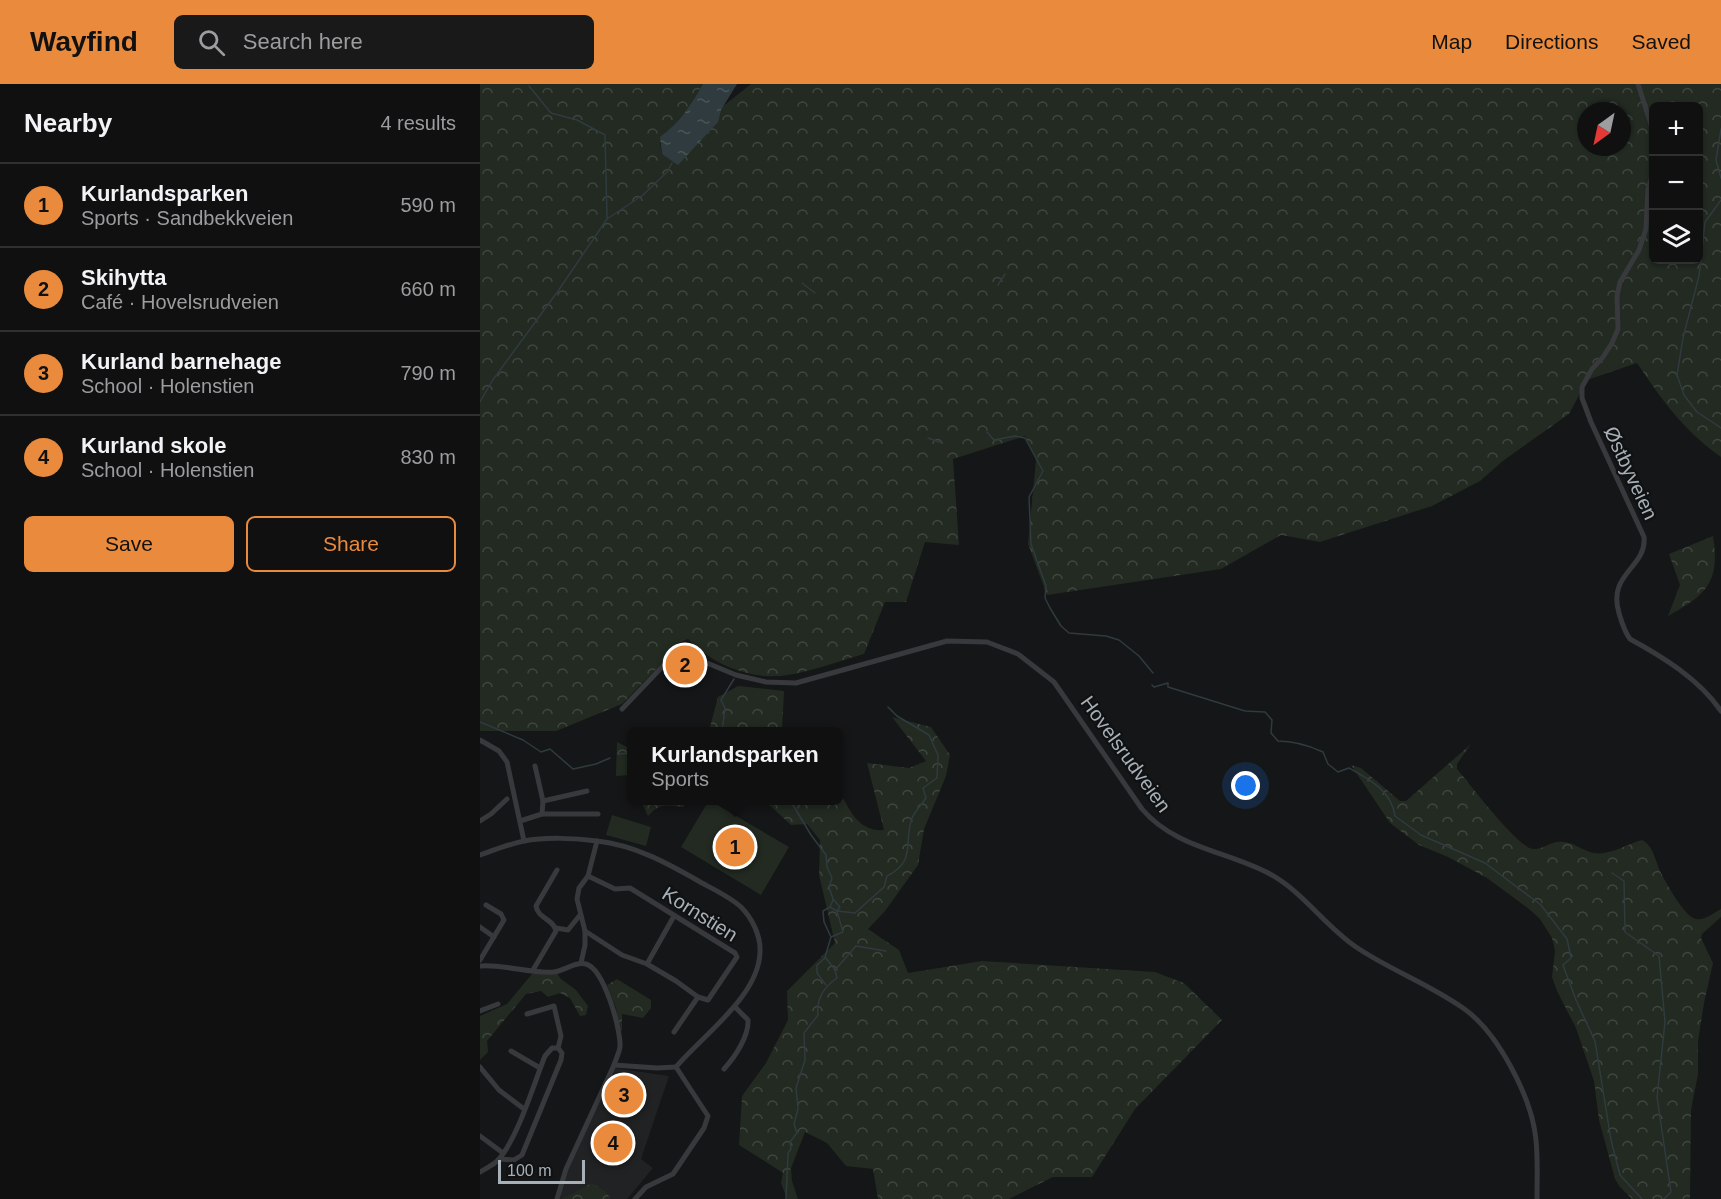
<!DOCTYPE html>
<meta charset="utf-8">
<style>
:root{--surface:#101011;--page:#19191a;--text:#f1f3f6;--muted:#9c9d9f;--line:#303031;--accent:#e98a3c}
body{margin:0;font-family:Arial,sans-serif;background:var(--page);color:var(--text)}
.controls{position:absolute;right:18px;top:18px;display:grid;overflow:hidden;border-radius:9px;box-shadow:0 2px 4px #0004}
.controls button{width:54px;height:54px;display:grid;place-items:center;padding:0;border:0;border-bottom:2px solid var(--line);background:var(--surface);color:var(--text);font:30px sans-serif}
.compass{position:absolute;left:1097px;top:18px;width:54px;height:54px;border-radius:50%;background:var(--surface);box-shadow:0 2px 4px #0004;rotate:213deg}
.scale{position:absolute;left:18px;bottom:15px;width:87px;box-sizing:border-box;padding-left:6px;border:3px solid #a8b0b7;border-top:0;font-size:16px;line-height:21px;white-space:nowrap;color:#a8b0b7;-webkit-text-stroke:4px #101112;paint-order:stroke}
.you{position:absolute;left:766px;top:702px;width:21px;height:21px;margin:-15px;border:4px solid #fff;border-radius:50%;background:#1a73e8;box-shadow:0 0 0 9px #1a73e833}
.badge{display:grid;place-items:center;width:39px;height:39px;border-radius:50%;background:var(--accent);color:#111;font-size:20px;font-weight:700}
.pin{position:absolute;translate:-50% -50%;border:3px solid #fff;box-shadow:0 2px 6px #0006}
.popup{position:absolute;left:147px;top:643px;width:216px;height:78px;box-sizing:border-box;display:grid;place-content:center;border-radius:9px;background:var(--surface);filter:drop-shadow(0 2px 4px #0005);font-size:20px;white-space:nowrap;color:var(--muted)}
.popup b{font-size:22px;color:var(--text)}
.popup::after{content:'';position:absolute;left:50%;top:100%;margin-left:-12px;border:12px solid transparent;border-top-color:var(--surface)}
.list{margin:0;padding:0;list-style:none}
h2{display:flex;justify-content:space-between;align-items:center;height:78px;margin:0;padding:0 24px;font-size:26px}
h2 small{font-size:20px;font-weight:400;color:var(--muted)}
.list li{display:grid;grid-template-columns:39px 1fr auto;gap:18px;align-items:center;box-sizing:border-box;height:84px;padding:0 24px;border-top:2px solid var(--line)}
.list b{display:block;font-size:22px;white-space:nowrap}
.list p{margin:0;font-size:20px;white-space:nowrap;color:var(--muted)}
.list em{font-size:20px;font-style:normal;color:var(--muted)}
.actions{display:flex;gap:12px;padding:18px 24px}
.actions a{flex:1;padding:14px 0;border:2px solid var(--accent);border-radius:9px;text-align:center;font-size:21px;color:var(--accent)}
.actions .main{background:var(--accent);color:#111}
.icon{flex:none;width:33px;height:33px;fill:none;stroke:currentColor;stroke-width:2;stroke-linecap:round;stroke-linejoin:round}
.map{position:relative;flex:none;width:1241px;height:1115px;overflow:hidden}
header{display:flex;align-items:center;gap:36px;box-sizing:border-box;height:84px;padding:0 30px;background:var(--accent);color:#111}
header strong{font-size:28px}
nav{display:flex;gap:33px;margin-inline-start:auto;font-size:21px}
.search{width:420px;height:54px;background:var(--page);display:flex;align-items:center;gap:15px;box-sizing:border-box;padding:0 21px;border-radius:9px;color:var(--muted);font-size:22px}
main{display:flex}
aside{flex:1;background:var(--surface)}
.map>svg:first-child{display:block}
</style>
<header>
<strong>Wayfind</strong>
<div class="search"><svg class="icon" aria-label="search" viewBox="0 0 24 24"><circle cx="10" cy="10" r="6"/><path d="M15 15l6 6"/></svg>Search here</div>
<nav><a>Map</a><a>Directions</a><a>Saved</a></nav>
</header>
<main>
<aside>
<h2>Nearby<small>4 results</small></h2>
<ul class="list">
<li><span class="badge">1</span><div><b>Kurlandsparken</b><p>Sports · Sandbekkveien</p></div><em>590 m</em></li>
<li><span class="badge">2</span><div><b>Skihytta</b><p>Café · Hovelsrudveien</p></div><em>660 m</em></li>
<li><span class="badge">3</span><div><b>Kurland barnehage</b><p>School · Holenstien</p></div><em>790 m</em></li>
<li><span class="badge">4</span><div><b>Kurland skole</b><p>School · Holenstien</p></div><em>830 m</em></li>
</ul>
<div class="actions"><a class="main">Save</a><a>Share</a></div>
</aside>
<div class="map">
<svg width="1241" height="1115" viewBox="0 0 1241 1115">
<defs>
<pattern id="forest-crowns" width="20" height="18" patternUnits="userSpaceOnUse" patternTransform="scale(1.5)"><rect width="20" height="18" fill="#222a22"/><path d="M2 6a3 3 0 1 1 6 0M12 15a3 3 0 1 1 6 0" fill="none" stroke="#3f4640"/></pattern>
<pattern id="water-ripples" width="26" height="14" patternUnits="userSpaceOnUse" patternTransform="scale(1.5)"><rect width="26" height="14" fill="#2f3b3f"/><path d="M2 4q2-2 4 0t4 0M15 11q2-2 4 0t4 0" fill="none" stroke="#4a5558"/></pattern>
</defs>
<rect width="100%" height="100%" fill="#151617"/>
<polygon fill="#212224" points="134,984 189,992 161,1075 173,1084 147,1115 80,1115 84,1094"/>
<g fill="#222a22">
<polygon points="229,716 309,763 281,811 201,763"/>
<polygon points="132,731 171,743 166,762 126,751"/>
<polygon points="311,1084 312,1097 318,1115 307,1115 301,1099 303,1088 308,1091"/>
</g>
<g fill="url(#forest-crowns)" fill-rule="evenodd">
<path d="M 0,0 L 223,0 L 208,24 L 180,59 L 182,71 L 271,0 L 1241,0 L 1241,373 C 1204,347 1182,316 1157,279 L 1107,296 L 1089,330 L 1024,376 L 1000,397 L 952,422 L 840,458 L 801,451 L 741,485 L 567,511 L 548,460 L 556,376 L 545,352 L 473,375 L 479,461 L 445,458 L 426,518 L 405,518 L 384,570 C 359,577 333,587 308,591 C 272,597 233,581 208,555 L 198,559 L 190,571 L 142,620 L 76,647 L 0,647 ZM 1174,22 L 1218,22 L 1218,176 L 1174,176 ZM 1106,27 L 1142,27 L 1142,63 L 1106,63 Z"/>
<path d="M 1233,452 C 1241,500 1224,512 1188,532 L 1200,501 L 1189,470 Z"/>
<polygon points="258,602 304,607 302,647 229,647 238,613"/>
<path d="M 412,633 L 451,643 L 470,671 L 466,692 L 444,745 L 438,781 L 405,827 L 388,845 L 419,866 L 428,889 L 502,877 L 675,888 L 704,899 L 742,936 L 655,1025 L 612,1093 L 573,1093 L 529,1115 L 398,1115 L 393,1085 L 366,1082 L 347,1059 L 325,1048 L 308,1092 L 259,1061 L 262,1012 L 286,979 L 308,936 L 307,907 L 355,859 L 339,791 L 340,756 L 327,740 L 311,741 L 285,717 L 358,716 L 359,707 C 370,726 378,748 404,746 L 387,679 L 429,684 L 446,677 Z"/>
<polygon points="137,658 151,665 151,694 150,691 136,692"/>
<path d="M 991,660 L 977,680 L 977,685 C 990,700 1037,763 1053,765 C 1063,766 1071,756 1084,758 C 1095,759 1103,767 1114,769 C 1128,772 1148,760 1162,756 C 1174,762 1176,780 1182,791 C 1188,802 1205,833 1216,835 C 1224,837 1234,829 1241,825 L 1241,833 L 1222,850 L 1221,854 L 1233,879 L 1224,919 L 1218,957 L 1218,990 L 1211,1026 L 1210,1115 L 1152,1115 L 1140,1103 L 1135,1095 L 1119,1036 L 1114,997 L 1096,944 L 1077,907 L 1072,893 L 1075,867 L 1072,854 L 1060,835 L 1049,825 L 1007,794 L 968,773 L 939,761 L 910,739 L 871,681 L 881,684 L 920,717 L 926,717 Z"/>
<path d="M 161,717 L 208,717 L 203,723 C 186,721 180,719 168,732 Z"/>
<polygon points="76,888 81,895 96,906 108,922 106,931 100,932 90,914 80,909 68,913 61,907 46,910 7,957 8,968 0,976 0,932 27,920 52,890"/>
<polygon points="137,895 171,916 171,924 163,934 142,930 142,947 139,946 136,924 127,901"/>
<polygon points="112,1099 125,1107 131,1115 82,1115"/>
</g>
<path fill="url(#water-ripples)" d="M 223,0 L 257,0 L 241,26 L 238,38 L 198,81 L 182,70 L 180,53 C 199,40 211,20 223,0 Z"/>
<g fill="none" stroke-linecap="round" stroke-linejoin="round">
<g stroke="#2f3b3f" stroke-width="1.5">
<polyline points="49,2 71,29 97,36 125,51 127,134"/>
<polyline points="1241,45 1236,76 1241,94"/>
<polyline points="1241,116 1225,138 1219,192 1203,254 1197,291 1204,311 1217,328 1241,344"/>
<polyline points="322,199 335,209"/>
<polyline points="518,201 525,190"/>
<polyline points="0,318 12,297 78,207 127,135 163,111 187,88 192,79"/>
<polyline points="507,348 514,356 535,352 545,354 563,387 549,413 551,460 566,502 565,514 570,524 581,542 589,549 626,552 639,556 659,572 673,589"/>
<polyline points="448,354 462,359"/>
<path d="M 672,601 L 674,603 L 688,599 L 688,603 L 765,627 L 785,628 L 792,636 L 791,649 L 798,657 C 815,657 828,661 843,668 L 848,680 L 858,688 L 869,684 C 889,695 912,707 915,732 L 941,751 L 1005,779 L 1061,821 L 1087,855 L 1091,874 L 1083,881 L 1096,916 L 1115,957 L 1131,1056 L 1140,1091 L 1162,1115"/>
<polyline points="0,638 43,656 61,668 70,665 93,685 116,680 130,674"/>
<polyline points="242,648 245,624 241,616 254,595"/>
<polyline points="138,670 149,669 152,671"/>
<polyline points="1132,789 1144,797 1145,848 1179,872 1185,938 1177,1013 1191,1108 1184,1115"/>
<path d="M 350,823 L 357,827 L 375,829 L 404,803 L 407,792 C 437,777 423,759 432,734 C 435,727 442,720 446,714 L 443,704 L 457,694 L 458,671 L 449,651 L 417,632 L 408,623"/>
<polyline points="351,853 344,838 343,827 350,823 353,816"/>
<polyline points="345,874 337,881 337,889 346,901"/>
<polyline points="355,886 376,862 406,867"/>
<path d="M 306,1115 L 308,1069 L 311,1065 L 310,1058 L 317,1049 L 314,1040 L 318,1025 L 316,1004 L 325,976 L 324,949 L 338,931 C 336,914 344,903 357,894 L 355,886 L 345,873 L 351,853 L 363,848 L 357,827 L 360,823 L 353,815 L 349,803 L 352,794 L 347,783 L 346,771 L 331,751 L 310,716"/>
</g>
<g stroke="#37393c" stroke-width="5">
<polyline points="1158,0 1174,50"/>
<path d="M 1174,86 L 1168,105 L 1166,145 L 1159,166 L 1140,198 L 1137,212 L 1138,245 L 1132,259 L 1123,273 L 1112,285 L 1102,303 L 1102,314 L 1111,338 L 1164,453 C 1167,484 1127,489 1139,529 C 1142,539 1144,547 1150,555 C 1183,573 1219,595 1241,627"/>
<path d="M 142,625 L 182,583 L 192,574 L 200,571 L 210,572 L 256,591 L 286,598 L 316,599 L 467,557 L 507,558 L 538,570 L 574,598 L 662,725 C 695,764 747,767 790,790 C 823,808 845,842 876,863 C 910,886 949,900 983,924 C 1018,948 1052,1014 1056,1056 C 1058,1076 1057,1095 1057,1115"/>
<polyline points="0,656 19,667 27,678 44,757"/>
<polyline points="63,717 107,707"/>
<polyline points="62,730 118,730"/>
<polyline points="0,737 11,730 27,715"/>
<polyline points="40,737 62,730 63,717 55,682"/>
<path d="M 0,771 C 14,766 29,760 44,757 C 65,753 95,754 117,757 C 155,761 189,780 222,799 C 235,806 250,813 261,823 C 272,834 281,852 280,868 C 279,912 223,951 196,983"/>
<polyline points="108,792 135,805 150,804 255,869 257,873 228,916 218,913"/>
<polyline points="0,843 14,853"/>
<polyline points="76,844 88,846 100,831"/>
<polyline points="105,847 142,871 167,880 196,897 218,913 194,948"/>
<polyline points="0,876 24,836 21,830 6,821"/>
<polyline points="101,879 105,861 105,847 97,815 99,804 108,792 117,757"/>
<polyline points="167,880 194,832"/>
<path d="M 0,882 C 25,880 50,890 74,888 C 84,887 96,877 106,880 C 124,885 141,945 140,963 C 139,969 136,975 134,981"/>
<path d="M 53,886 L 76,847 C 74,835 58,835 56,822 L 77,786"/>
<polyline points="0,927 18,920"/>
<polyline points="47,930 74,922 81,952 78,964"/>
<polyline points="31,967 60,984"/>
<polyline points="0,983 19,1006 44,1025"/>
<path d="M 244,985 C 255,973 269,952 268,936 L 255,923"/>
<polyline points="0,1052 23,1069"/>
<path d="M 0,1088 C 5,1085 11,1082 16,1078 C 36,1060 54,999 65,972 L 72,964 L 78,964 L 82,969 L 81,976 L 42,1071 L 34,1076 L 19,1075"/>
<polyline points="77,1115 86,1085 134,981 177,984 196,983"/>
<polyline points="155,1115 166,1103 193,1090 224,1044 228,1032 196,983"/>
</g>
</g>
<g text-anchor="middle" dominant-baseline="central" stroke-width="4.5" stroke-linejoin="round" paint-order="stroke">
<g font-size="20" fill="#a8b0b7" stroke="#101112">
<text transform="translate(1151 389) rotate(65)">Østbyveien</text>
<text transform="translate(646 670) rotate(54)">Hovelsrudveien</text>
<text transform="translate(220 830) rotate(32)">Kornstien</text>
</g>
</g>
</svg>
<div class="controls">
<button>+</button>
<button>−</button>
<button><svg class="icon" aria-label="layers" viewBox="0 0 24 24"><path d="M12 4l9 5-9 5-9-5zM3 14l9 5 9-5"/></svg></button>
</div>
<svg class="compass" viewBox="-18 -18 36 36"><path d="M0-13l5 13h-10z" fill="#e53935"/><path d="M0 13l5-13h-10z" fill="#9c9d9f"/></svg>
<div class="scale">100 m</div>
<div class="you"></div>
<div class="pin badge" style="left:255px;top:763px">1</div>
<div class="popup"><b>Kurlandsparken</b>Sports</div>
<div class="pin badge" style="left:205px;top:581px">2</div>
<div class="pin badge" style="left:144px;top:1011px">3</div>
<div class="pin badge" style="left:133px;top:1059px">4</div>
</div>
</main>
